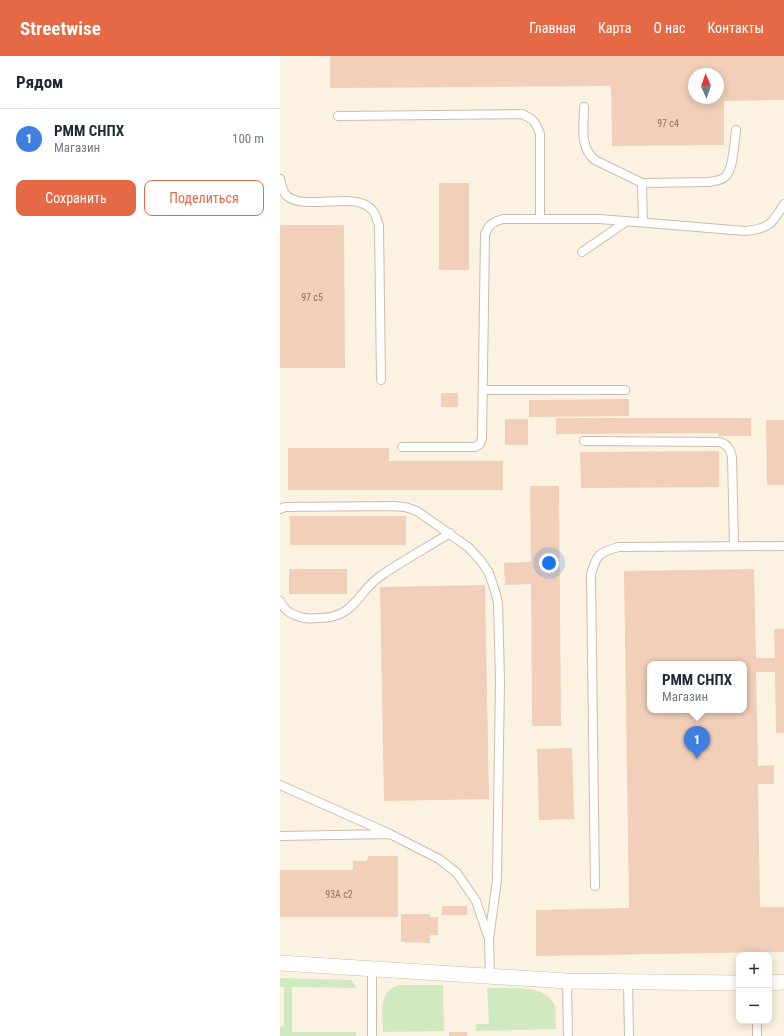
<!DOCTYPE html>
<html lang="ru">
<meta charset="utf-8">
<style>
:root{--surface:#fff;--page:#f2f2f3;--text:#1f2937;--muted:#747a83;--line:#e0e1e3;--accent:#e66946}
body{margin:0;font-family:"Roboto Condensed",sans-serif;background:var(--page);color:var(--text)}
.controls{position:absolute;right:12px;bottom:12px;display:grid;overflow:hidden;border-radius:8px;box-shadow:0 2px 10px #0003}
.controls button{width:36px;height:36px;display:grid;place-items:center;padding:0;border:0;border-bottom:1px solid var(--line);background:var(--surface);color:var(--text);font:20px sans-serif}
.compass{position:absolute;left:408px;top:12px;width:36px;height:36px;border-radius:50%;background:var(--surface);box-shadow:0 2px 10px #0003;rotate:358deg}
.you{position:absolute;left:269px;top:507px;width:14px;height:14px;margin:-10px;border:3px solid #fff;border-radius:50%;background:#1a73e8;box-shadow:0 0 0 6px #1a73e833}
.badge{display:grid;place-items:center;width:26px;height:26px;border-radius:50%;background:var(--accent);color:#fff;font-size:13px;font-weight:700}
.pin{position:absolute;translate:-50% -33px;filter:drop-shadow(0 1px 2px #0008)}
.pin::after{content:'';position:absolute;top:21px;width:14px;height:12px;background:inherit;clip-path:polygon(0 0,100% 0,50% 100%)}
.popup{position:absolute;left:367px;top:605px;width:100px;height:52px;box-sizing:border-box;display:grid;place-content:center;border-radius:8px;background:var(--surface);filter:drop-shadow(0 1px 3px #0005);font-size:13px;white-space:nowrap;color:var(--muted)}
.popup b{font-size:15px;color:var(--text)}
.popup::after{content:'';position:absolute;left:50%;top:100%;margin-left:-8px;border:8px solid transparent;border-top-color:var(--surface)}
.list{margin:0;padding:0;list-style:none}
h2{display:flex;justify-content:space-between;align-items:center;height:52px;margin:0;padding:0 16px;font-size:17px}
h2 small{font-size:13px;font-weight:400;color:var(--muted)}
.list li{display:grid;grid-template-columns:26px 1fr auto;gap:12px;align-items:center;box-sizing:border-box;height:60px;padding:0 16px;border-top:1px solid var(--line)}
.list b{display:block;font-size:15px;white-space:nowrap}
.list p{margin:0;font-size:13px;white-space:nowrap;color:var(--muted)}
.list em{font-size:13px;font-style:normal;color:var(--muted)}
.actions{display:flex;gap:8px;padding:12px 16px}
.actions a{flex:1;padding:9px 0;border:1px solid var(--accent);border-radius:8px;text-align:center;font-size:14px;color:var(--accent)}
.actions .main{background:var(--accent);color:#fff}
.map{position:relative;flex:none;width:504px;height:980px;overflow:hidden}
header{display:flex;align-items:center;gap:24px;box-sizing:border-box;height:56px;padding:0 20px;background:var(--accent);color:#fff}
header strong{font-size:19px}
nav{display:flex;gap:22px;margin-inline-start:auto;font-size:14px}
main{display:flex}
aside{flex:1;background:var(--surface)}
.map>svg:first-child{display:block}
</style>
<header>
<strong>Streetwise</strong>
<nav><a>Главная</a><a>Карта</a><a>О нас</a><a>Контакты</a></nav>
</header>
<main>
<aside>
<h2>Рядом<small></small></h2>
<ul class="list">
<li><span class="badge" style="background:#3f7fe0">1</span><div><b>РММ СНПХ</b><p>Магазин</p></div><em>100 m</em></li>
</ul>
<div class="actions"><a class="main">Сохранить</a><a>Поделиться</a></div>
</aside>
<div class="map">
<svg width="504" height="980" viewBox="0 0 504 980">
<rect width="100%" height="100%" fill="#fcf2e2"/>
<g fill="#d1e9c0">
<polygon points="0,922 71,924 77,932 12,931 12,976 76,976 76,980 0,980 0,971 4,970 4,931 0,931"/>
<path d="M 118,929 L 163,929 L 164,975 L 103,976 C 103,957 97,937 118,929 Z"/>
<path d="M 207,932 C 227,933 264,927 274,948 C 277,955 275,966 276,973 L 196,975 L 196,968 L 209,968 Z"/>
</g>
<g fill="#f1cfb9" fill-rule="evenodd">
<path d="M 50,0 L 504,0 L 504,44 L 444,45 L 444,89 L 332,90 L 331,30 L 50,32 ZM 414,18 L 438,18 L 438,42 L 414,42 Z"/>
<rect x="159" y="127" width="30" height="87"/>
<polygon points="0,169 64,169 65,312 0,312"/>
<rect x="161" y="337" width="17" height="14"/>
<polygon points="349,343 349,360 249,361 249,344"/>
<polygon points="276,362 471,362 471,380 438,380 438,377 276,378"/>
<rect x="225" y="363" width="23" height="26"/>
<polygon points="486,364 504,364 504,429 487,429"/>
<polygon points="8,392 109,392 109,405 223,405 223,434 8,434"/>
<polygon points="439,395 439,431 301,432 300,396"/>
<polygon points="250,430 279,430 281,670 252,670 251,528 225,529 224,507 251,506"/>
<rect x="10" y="460" width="116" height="29"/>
<rect x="9" y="513" width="58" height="25"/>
<path d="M 474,513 L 476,602 L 495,602 L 494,573 L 504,573 L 504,677 L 496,677 L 495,616 L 476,616 L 478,710 L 494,709 L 494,728 L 478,728 L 480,851 L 504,851 L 504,896 L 256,900 L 256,854 L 349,852 L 344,515 ZM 370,608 L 464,608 L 464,654 L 370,654 Z"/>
<polygon points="205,529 209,743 104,745 100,531"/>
<polygon points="292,692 294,763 259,764 257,693"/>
<polygon points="88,800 118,800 118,861 0,861 0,814 73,814 73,805 87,805"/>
<rect x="162" y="850" width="25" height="9"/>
<polygon points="121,858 150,858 150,861 158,861 158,879 150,879 150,887 121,886"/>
<rect x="169" y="976" width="18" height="4"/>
</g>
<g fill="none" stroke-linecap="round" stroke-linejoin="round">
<defs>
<g id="lane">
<path d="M 304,51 C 304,70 299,91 315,104 L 362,127"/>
<path d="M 58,60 L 242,58 C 253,63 256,66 260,78 L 260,163"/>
<path d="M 0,123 C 1,128 3,137 7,140 C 27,156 76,133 93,155 C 96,158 97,165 99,169 L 101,324"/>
<path d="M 363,166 L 362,127 L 429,126 C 435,125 440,125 445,121 C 454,113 454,86 456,74"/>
<polyline points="302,196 347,165"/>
<polyline points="203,334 345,334"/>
<path d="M 304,385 L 440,386 C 448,389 450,393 452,401 L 454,490"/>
<path d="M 122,391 L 195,391 L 200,388 L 202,382 L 205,179 C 208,169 213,166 223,163 L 320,163 L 465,175 C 489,173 493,167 504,148"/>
<polyline points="0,453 5,451 112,450 125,451 137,455 188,491 201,505 209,517 215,535 218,547 220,624 217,824 209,883"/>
<path d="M 0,545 C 5,556 13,559 24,562 C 29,563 34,562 39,562 C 76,562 77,535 102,519 C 124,504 148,491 170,477"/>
<polyline points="0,729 108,777"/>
<polyline points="0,780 110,778 159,803 177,817 196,845 209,883 210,921"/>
<path d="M 315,830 L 311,519 C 316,499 319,496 339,491 L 504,490"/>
<polyline points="92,913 92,980"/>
<polyline points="287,925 288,980"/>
<polyline points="348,926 349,980"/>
<polyline points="477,980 477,965"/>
</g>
<g id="street">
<polyline points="0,907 287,925 459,927"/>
<polyline points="489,927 504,926"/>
</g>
</defs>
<use href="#lane" stroke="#cfbbab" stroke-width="10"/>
<use href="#street" stroke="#cfbbab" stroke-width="16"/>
<use href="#lane" stroke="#fff" stroke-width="8"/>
<use href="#street" stroke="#fff" stroke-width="15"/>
</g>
<g text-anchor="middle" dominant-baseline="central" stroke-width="4" stroke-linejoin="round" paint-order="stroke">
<g font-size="10" fill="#927564">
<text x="388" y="67">97 с4</text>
<text x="32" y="241">97 с5</text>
<text x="59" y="838">93А с2</text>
</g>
</g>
</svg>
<div class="controls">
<button>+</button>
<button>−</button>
</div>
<svg class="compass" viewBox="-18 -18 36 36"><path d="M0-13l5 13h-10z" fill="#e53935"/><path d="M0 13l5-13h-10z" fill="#747a83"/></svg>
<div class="you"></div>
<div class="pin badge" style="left:417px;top:703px;background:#3f7fe0">1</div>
<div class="popup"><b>РММ СНПХ</b>Магазин</div>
</div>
</main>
